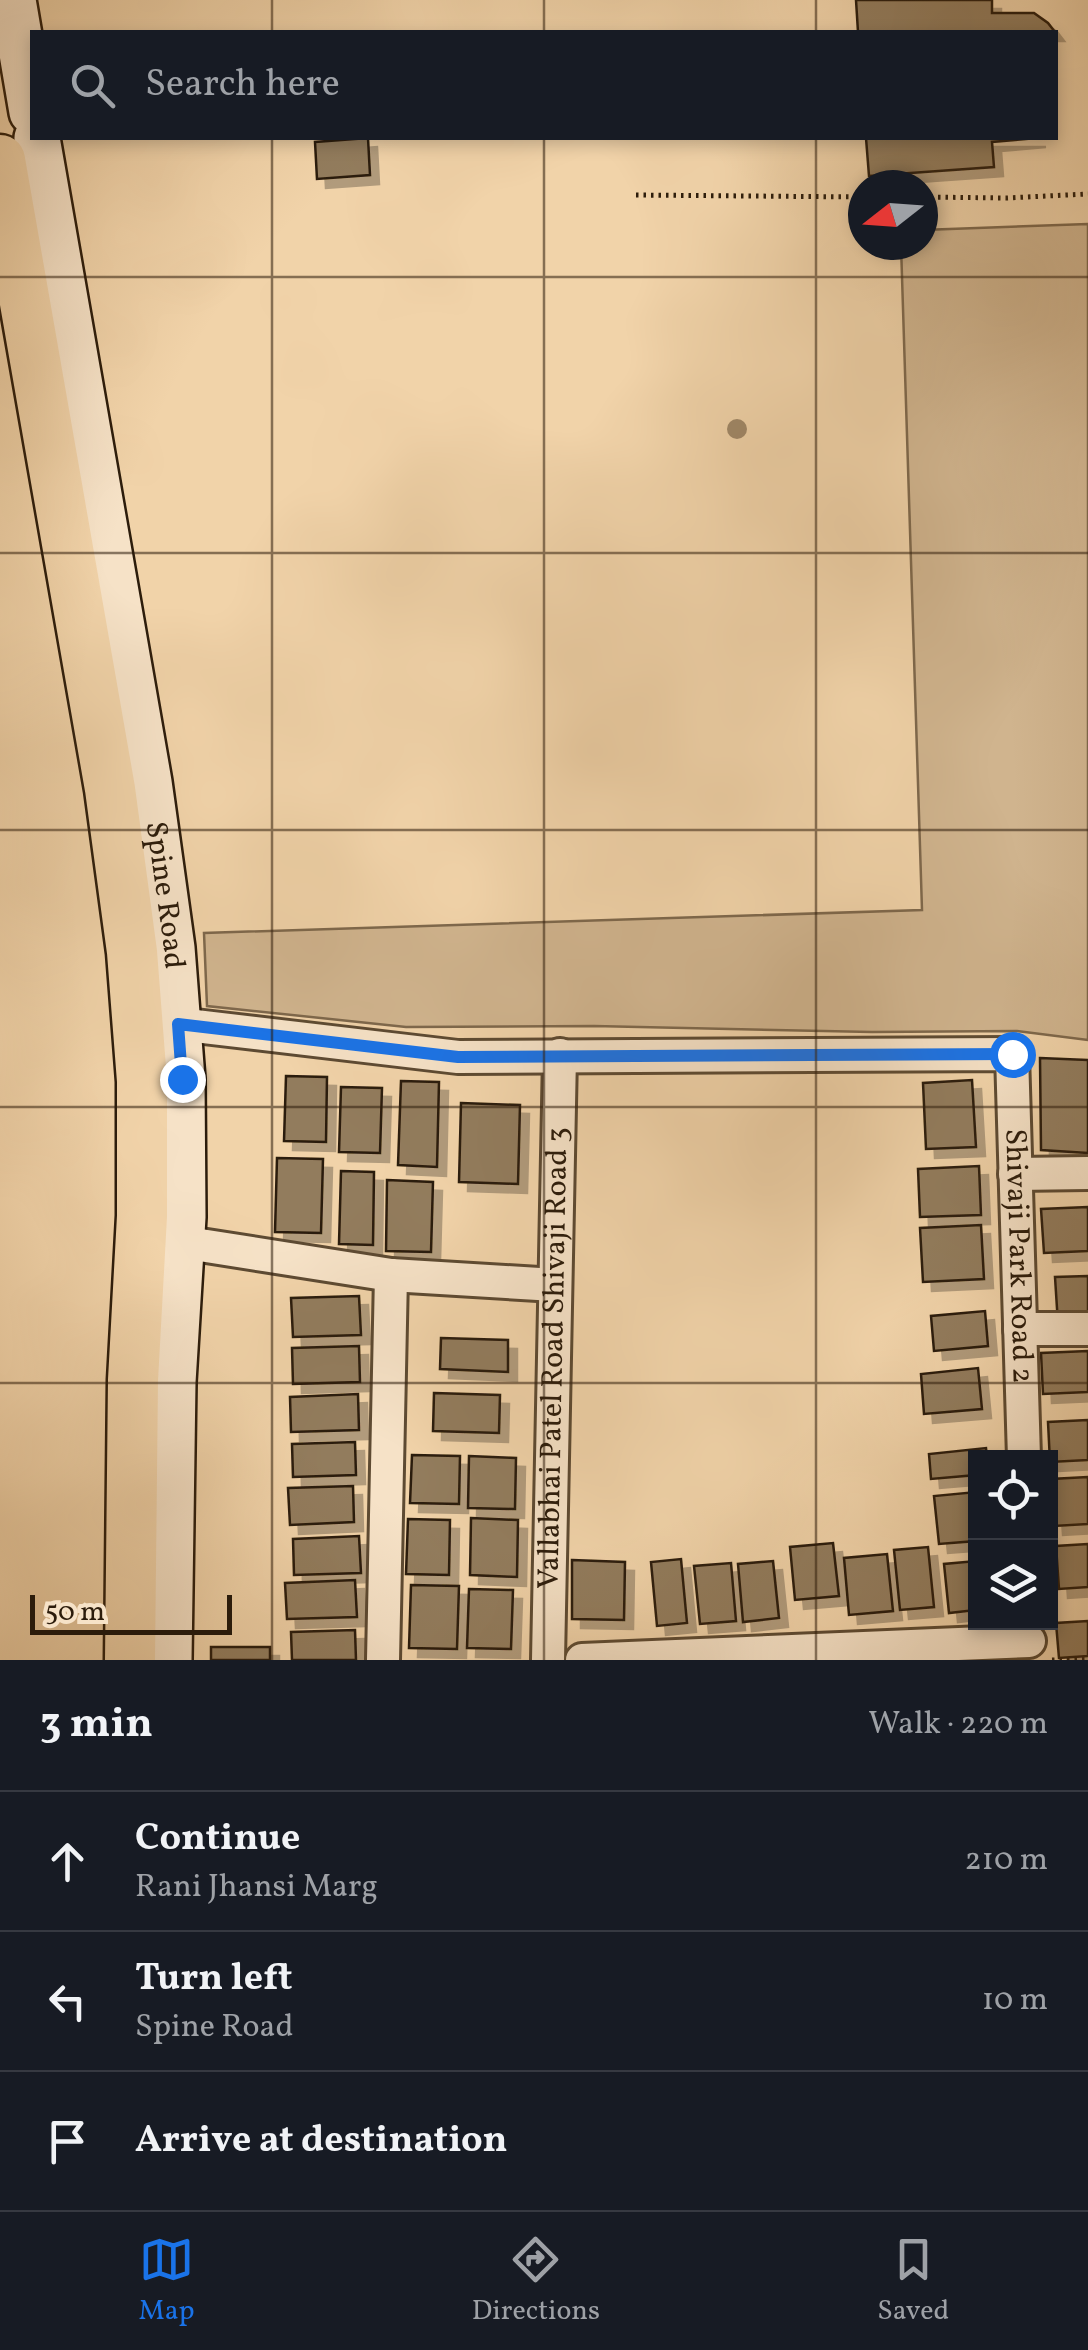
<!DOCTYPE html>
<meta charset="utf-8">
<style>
:root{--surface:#171b24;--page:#242831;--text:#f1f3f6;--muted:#9ea1a6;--line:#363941;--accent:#1a73e8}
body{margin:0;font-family:Vollkorn,serif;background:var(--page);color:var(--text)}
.controls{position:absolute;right:30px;bottom:30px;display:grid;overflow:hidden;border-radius:0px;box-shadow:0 5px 15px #0003}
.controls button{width:90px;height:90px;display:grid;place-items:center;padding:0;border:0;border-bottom:2px solid var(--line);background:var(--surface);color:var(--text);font:50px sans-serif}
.compass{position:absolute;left:848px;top:170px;width:90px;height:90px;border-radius:50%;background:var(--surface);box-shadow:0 5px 15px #0003;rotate:253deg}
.scale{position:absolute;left:30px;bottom:25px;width:202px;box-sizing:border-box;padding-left:10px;border:5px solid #2c1c0b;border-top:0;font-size:28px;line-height:35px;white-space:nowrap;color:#2c1c0b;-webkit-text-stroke:8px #f6e2c7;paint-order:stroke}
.stop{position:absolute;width:30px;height:30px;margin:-22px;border:8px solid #1a73e8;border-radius:50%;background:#fff}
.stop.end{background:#1a73e8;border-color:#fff;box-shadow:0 2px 10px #0008}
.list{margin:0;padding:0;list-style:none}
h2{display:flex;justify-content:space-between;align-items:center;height:130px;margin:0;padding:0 40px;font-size:42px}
h2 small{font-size:32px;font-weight:400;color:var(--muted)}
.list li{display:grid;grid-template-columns:65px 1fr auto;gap:30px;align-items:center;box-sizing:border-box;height:140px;padding:0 40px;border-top:2px solid var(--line)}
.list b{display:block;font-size:38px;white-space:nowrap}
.list p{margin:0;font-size:32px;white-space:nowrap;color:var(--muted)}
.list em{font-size:32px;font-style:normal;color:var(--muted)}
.icon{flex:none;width:55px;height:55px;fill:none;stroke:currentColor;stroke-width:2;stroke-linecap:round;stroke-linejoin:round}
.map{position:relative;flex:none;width:1088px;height:1660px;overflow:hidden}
.search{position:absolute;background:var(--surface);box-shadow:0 5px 15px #0003;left:30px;right:30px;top:30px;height:110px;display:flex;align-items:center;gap:25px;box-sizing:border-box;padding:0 35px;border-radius:0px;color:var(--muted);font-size:38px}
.sheet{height:550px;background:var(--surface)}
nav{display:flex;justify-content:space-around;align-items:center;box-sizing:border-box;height:140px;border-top:2px solid var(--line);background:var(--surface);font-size:28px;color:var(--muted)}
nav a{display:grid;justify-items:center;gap:5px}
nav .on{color:var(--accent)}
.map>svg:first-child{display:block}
</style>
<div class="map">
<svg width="1088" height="1660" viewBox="0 0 1088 1660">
<defs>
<filter id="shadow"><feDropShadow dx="9" dy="9" stdDeviation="0" flood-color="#0004"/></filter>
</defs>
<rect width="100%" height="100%" fill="#f1d3a9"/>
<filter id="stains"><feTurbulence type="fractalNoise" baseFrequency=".002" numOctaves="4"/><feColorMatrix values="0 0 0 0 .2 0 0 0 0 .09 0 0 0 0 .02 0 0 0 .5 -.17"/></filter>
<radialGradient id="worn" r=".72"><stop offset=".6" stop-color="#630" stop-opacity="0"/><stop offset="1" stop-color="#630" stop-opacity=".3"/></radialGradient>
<polygon fill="#d0b48e" stroke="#7e684c" stroke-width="2.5" points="1088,224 1088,1040 1017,1031 872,1032 594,1026 406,1027 207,1006 204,933 922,910 901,245 923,245 923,230"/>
<g fill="#927b5d" stroke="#2c1c0b" stroke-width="2.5" filter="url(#shadow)">
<polygon points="856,0 992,0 992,13 1034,13 1048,23 1055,32 858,32"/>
<polygon points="368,138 370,175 317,179 315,142"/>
<polygon points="866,138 1037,138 992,142 994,167 869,176"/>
<polygon points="1040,1058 1088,1060 1088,1153 1041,1150"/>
<polygon points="286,1076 327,1077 326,1142 284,1141"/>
<polygon points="972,1080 976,1147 926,1149 923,1083"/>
<polygon points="401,1081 439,1082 437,1167 398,1165"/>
<polygon points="341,1087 382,1088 380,1153 339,1152"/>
<polygon points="461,1103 520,1105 518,1184 459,1182"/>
<polygon points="277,1158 323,1159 321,1233 275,1232"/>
<polygon points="979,1166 981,1215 920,1217 918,1169"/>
<polygon points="341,1171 374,1172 373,1245 339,1244"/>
<polygon points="387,1180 433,1182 431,1252 386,1251"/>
<polygon points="1088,1207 1088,1251 1044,1253 1041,1209"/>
<polygon points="981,1225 984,1279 923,1282 920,1228"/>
<polygon points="1088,1276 1088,1322 1058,1324 1055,1277"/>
<polygon points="359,1296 361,1335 293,1337 291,1298"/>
<polygon points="985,1311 988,1346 934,1351 931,1316"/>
<polygon points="441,1338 508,1340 508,1372 440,1369"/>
<polygon points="359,1346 360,1382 293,1384 292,1348"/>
<polygon points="1088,1351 1088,1392 1043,1394 1041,1353"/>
<polygon points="978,1368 982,1409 924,1414 921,1374"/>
<polygon points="434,1393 500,1395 499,1433 433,1431"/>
<polygon points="358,1394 359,1430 291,1432 290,1397"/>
<polygon points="1088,1420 1088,1460 1050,1462 1048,1422"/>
<polygon points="355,1442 356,1475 293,1477 292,1444"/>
<polygon points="986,1448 987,1458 976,1458 976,1475 931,1479 929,1454"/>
<polygon points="412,1455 460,1456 459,1504 410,1503"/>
<polygon points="469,1456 516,1458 515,1509 468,1508"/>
<polygon points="1088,1477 1088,1524 1054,1526 1051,1479"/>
<polygon points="353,1486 354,1522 290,1525 288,1488"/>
<polygon points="976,1492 976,1541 939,1544 934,1496"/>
<polygon points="471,1518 518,1520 517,1577 470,1575"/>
<polygon points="408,1519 450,1520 449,1575 406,1574"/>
<polygon points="359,1536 361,1573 294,1575 293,1539"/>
<polygon points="833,1543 839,1596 795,1600 790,1547"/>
<polygon points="1088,1544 1088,1587 1059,1589 1056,1546"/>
<polygon points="928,1547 934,1607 900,1610 894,1550"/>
<polygon points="887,1554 893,1611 849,1615 844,1558"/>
<polygon points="681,1559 687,1623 657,1626 651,1562"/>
<polygon points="572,1560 625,1562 624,1620 572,1619"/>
<polygon points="773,1561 779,1618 743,1622 738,1564"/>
<polygon points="976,1561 976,1610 949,1613 944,1564"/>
<polygon points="731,1563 736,1621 700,1624 694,1566"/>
<polygon points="355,1580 357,1617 287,1619 285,1583"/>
<polygon points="411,1585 459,1586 457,1649 409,1648"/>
<polygon points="469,1589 513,1590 511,1649 467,1648"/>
<polygon points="1088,1621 1088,1656 1059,1658 1056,1623"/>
<polygon points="355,1630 356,1660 292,1660 291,1632"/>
<rect x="211" y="1647" width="59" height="13"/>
</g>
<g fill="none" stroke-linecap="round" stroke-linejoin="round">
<defs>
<g id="street">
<path id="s1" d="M 178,1024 L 458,1057 L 1012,1054 L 1024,1458"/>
<polyline points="1015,1174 1088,1173"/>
<polyline points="181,1242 391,1275 555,1285"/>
<polyline points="1020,1329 1088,1329"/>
<polyline points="383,1660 391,1275"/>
<path id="s2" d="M 548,1660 L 560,1055"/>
<polyline points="582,1660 1029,1641"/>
</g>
<g id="secondary">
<polyline points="13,0 32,112"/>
<path id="s3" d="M 37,138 L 149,782 L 172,948 L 182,1079 L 183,1217 L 173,1382 L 169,1660"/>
</g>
<polyline id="primary" points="0,160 110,789 132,952 142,1081 142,1216 133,1380 130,1660"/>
</defs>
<use href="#street" stroke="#5d4a32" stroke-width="38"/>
<use href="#secondary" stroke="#2c1c0b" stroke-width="50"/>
<use href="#primary" stroke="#2c1c0b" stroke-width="55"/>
<g stroke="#2c1c0b" stroke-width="5" stroke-dasharray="2.5 5" stroke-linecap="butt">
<polyline points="636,195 863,197"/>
<polyline points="923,197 1007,198 1088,194"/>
<polyline points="1052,1660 1088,1659"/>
</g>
<use href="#street" stroke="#f6e2c7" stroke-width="32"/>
<use href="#secondary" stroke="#f6e2c7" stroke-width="45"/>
<use href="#primary" stroke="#f1d3a9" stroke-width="50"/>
</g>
<circle fill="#a08868" cx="737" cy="429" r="10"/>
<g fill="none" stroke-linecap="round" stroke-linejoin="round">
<polyline stroke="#1a73e8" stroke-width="12" points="182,1079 178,1024 458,1057 1012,1054"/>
</g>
<path fill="none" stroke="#2c1c0b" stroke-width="2.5" stroke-opacity="0.55" d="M 272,0 L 272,32M 544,0 L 544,32M 816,0 L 816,32M 272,138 L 272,1660M 544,138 L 544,1660M 816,138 L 816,1660M 0,277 L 1088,277M 0,553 L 1088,553M 0,830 L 1088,830M 0,1107 L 1088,1107M 0,1383 L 1088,1383"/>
<g text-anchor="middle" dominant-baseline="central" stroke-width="8" stroke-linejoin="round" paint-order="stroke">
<g font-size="30" fill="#2c1c0b" stroke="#f6e2c7">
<text stroke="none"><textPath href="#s3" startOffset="768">Spine Road</textPath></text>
<text stroke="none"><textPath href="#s1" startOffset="1038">Shivaji Park Road 2</textPath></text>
<text stroke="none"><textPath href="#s2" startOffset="302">Vallabhai Patel Road Shivaji Road 3</textPath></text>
</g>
</g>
<rect width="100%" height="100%" filter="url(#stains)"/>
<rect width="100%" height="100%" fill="url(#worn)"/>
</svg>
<div class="controls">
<button><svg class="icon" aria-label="locate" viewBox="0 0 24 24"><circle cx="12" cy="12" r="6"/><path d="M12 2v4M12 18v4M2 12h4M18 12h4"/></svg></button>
<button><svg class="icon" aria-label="layers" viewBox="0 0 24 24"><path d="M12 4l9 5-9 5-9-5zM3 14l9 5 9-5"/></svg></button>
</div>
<svg class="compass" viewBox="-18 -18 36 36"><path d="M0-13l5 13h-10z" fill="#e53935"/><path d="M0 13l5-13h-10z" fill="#9ea1a6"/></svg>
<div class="scale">50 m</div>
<div class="stop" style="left:1012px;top:1054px"></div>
<div class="stop end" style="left:182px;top:1079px"></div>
<div class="search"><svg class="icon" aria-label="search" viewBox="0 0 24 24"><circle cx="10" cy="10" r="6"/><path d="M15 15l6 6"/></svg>Search here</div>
</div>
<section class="sheet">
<h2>3 min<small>Walk · 220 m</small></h2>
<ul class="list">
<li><svg class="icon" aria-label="ahead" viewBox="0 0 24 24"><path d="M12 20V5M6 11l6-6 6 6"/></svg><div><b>Continue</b><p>Rani Jhansi Marg</p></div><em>210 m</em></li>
<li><svg class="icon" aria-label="left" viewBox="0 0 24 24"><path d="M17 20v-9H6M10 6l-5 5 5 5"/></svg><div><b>Turn left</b><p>Spine Road</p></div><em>10 m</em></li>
<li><svg class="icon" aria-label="arrive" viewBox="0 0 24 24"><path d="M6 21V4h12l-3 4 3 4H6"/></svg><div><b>Arrive at destination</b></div></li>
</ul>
</section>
<nav>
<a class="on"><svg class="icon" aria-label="map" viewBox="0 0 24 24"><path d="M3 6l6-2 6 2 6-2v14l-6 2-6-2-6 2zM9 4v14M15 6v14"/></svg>Map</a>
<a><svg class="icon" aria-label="directions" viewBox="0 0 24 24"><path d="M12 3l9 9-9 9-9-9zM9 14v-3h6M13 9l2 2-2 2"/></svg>Directions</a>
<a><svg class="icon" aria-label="saved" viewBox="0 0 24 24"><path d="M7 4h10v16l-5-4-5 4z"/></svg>Saved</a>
</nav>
